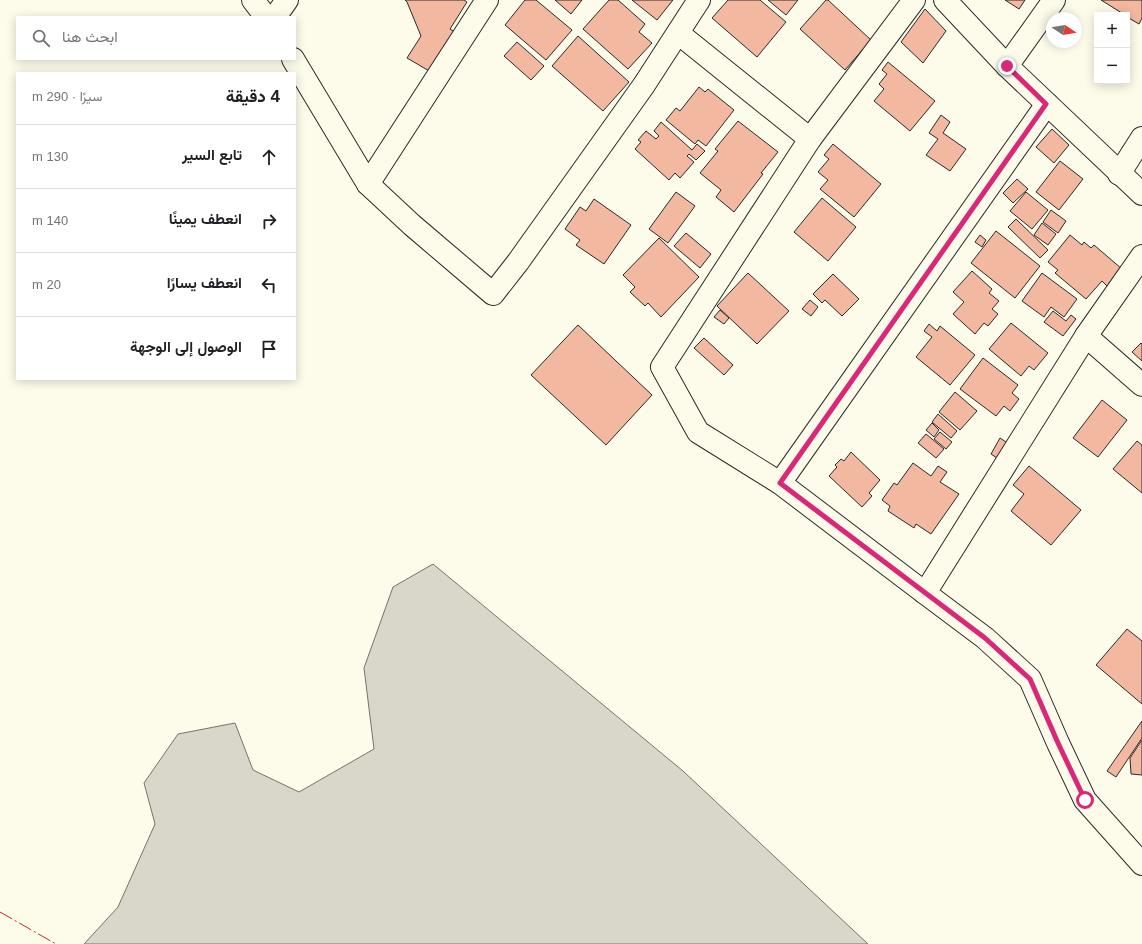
<!DOCTYPE html>
<html lang="ar">
<meta charset="utf-8">
<style>
:root{--surface:#fff;--page:#f2f2f2;--text:#202124;--muted:#757577;--line:#e0e0e0}
body{margin:0;font-family:Helvetica,Vazirmatn,sans-serif;background:var(--page);color:var(--text);direction:rtl}
.controls{position:absolute;right:12px;top:12px;display:grid;overflow:hidden;border-radius:0px;box-shadow:0 2px 10px #0003}
.controls button{width:36px;height:36px;display:grid;place-items:center;padding:0;border:0;border-bottom:1px solid var(--line);background:var(--surface);color:var(--text);font:20px sans-serif}
.compass{position:absolute;left:1046px;top:12px;width:36px;height:36px;border-radius:50%;background:var(--surface);box-shadow:0 2px 10px #0003;rotate:102deg}
.stop{position:absolute;width:12px;height:12px;margin:-9px;border:3px solid #db2777;border-radius:50%;background:#fff}
.stop.end{background:#db2777;border-color:#fff;box-shadow:0 1px 4px #0008}
.list{margin:0;padding:0;list-style:none}
h2{display:flex;justify-content:space-between;align-items:center;height:52px;margin:0;padding:0 16px;font-size:17px}
h2 small{font-size:13px;font-weight:400;color:var(--muted)}
.list li{display:grid;grid-template-columns:26px 1fr auto;gap:12px;align-items:center;box-sizing:border-box;height:64px;padding:0 16px;border-top:1px solid var(--line)}
.list b{display:block;font-size:15px;white-space:nowrap}
.list em{font-size:13px;font-style:normal;color:var(--muted)}
.icon{flex:none;width:22px;height:22px;fill:none;stroke:currentColor;stroke-width:2;stroke-linecap:round;stroke-linejoin:round}
.map{position:relative;flex:none;width:1142px;height:944px;overflow:hidden;direction:ltr}
.search{position:absolute;background:var(--surface);box-shadow:0 2px 10px #0003;left:16px;top:16px;width:280px;height:44px;display:flex;align-items:center;gap:10px;box-sizing:border-box;padding:0 14px;border-radius:0px;color:var(--muted);font-size:15px}
.panel{position:absolute;background:var(--surface);box-shadow:0 2px 10px #0003;left:16px;top:72px;width:280px;height:308px;border-radius:0px;direction:rtl}
.map>svg:first-child{display:block}
</style>
<div class="map">
<svg width="1142" height="944" viewBox="0 0 1142 944">
<rect width="100%" height="100%" fill="#fdfbea"/>
<polygon fill="#d8d7c9" stroke="#74746e" points="433,564 683,771 868,944 84,944 118,907 155,824 144,783 178,734 235,723 253,770 299,792 374,749 364,668 393,587"/>
<g fill="#f2b8a0" stroke="#2b2b2b">
<polygon points="405,0 464,0 467,2 450,29 460,35 436,75 407,58 421,36 407,2"/>
<polygon points="525,0 536,0 572,30 546,60 505,25"/>
<polygon points="555,0 582,0 571,14"/>
<polygon points="609,0 618,0 645,24 639,32 652,43 628,69 583,29"/>
<polygon points="632,0 673,0 657,20"/>
<polygon points="728,0 760,0 786,22 757,57 712,18"/>
<polygon points="768,0 798,0 786,15"/>
<polygon points="826,0 828,0 871,40 845,70 800,29"/>
<polygon points="1005,0 1025,0 1019,9"/>
<polygon points="1101,0 1142,0 1142,18 1139,24 1127,17 1127,15 1125,15"/>
<polygon points="925,9 946,31 923,63 901,42"/>
<polygon points="578,36 629,82 603,111 552,66"/>
<polygon points="517,42 544,66 531,80 504,56"/>
<polygon points="888,62 935,101 910,131 874,101 884,89 879,84 887,74 882,70"/>
<polygon points="699,87 705,92 708,89 734,110 706,146 698,140 695,144 666,120 676,108 680,111"/>
<polygon points="941,115 950,122 943,133 966,149 950,171 926,155 938,139 929,133"/>
<polygon points="738,121 778,152 761,173 763,174 734,212 716,197 721,190 700,173 718,151 715,149"/>
<polygon points="661,122 692,150 697,144 705,151 696,160 689,154 687,156 694,162 680,178 675,173 669,180 635,149 641,142 638,140 646,131 656,139 659,136 654,131"/>
<polygon points="1052,129 1069,145 1054,163 1036,147"/>
<polygon points="833,144 881,184 854,217 820,189 828,180 818,172 829,159 824,155"/>
<polygon points="1060,161 1083,179 1059,210 1036,192"/>
<polygon points="1017,179 1028,189 1013,203 1003,193"/>
<polygon points="676,192 695,206 668,243 649,229"/>
<polygon points="1026,192 1048,210 1032,229 1010,211"/>
<polygon points="822,198 856,227 828,261 794,232"/>
<polygon points="594,199 631,225 604,264 576,245 580,240 565,229 580,207 586,211"/>
<polygon points="1051,210 1066,221 1058,233 1043,222"/>
<polygon points="1016,219 1048,250 1040,258 1008,227"/>
<polygon points="1042,223 1056,234 1048,245 1034,235"/>
<polygon points="996,231 1040,266 1015,298 971,263"/>
<polygon points="686,233 711,254 700,268 674,246"/>
<polygon points="980,235 986,240 982,247 975,242"/>
<polygon points="1070,235 1082,245 1084,242 1091,248 1094,245 1122,269 1108,287 1102,281 1086,299 1055,273 1058,270 1048,262"/>
<polygon points="659,238 699,277 661,317 648,303 645,306 630,292 635,287 623,275"/>
<polygon points="972,271 992,289 989,293 999,301 992,309 998,314 988,326 984,323 975,334 953,314 964,302 953,292"/>
<polygon points="748,273 789,311 757,344 717,306"/>
<polygon points="1042,273 1077,299 1064,317 1051,307 1044,317 1022,301"/>
<polygon points="833,274 859,299 842,316 825,300 822,303 813,294"/>
<polygon points="810,300 818,307 811,316 802,309"/>
<polygon points="720,310 729,318 724,324 714,317"/>
<polygon points="1053,311 1066,321 1071,315 1076,319 1063,336 1044,322"/>
<polygon points="1011,323 1048,353 1034,370 1029,366 1021,376 989,349"/>
<polygon points="929,324 937,331 940,326 975,355 950,385 916,357 932,337 924,331"/>
<polygon points="578,325 652,395 606,445 531,375"/>
<polygon points="704,338 733,365 724,375 694,348"/>
<polygon points="1141,343 1142,344 1142,361 1132,352"/>
<polygon points="983,358 1018,385 1012,393 1019,399 1010,411 1004,406 996,416 960,389"/>
<polygon points="955,392 977,411 960,430 939,412"/>
<polygon points="1102,400 1127,420 1098,457 1073,438"/>
<polygon points="938,414 957,431 951,438 932,422"/>
<polygon points="932,423 939,430 934,437 926,430"/>
<polygon points="940,432 952,442 946,449 934,439"/>
<polygon points="926,434 944,449 936,458 918,443"/>
<polygon points="1000,438 1012,446 1003,462 991,454"/>
<polygon points="1137,441 1142,445 1142,493 1113,469"/>
<polygon points="851,452 880,480 869,493 872,496 862,507 829,476 837,467 835,465 841,459 844,461"/>
<polygon points="913,463 931,476 938,466 947,472 940,482 959,494 931,534 916,524 914,528 888,511 890,506 882,500 894,483 897,485"/>
<polygon points="1029,466 1081,510 1051,545 1011,511 1024,494 1013,485"/>
<polygon points="1127,629 1142,641 1142,704 1096,665"/>
<polygon points="1142,721 1142,738 1116,777 1107,771"/>
<polygon points="1142,740 1142,775 1131,774 1130,758"/>
</g>
<g fill="none" stroke-linecap="round" stroke-linejoin="round">
<defs>
<g id="minor">
<polyline points="253,0 266,17"/>
<polyline points="914,0 810,139 662,367 698,432 780,483 925,593"/>
<polyline points="945,0 1007,66 1142,194"/>
<polyline points="275,17 287,0"/>
<polyline points="678,33 810,139"/>
<polyline points="293,59 368,184 412,225 493,294 518,262 644,85 699,0"/>
<polyline points="1007,66 1054,0"/>
<polyline points="1119,174 1142,138"/>
<polyline points="368,184 487,0"/>
<polyline points="1142,256 1086,336 925,593 985,638 1030,679 1058,743 1085,800 1142,864"/>
<polyline points="1086,336 1142,385"/>
<polyline points="780,483 1047,104"/>
</g>
</defs>
<use href="#minor" stroke="#2b2b2b" stroke-width="24"/>
<use href="#minor" stroke="#fdfbea" stroke-width="22"/>
<polyline stroke="#c62828" stroke-width="1" stroke-dasharray="14 3 2 3" stroke-linecap="butt" points="0,912 56,944"/>
</g>
<g fill="none" stroke-linecap="round" stroke-linejoin="round">
<polyline stroke="#db2777" stroke-width="5" points="1007,66 1046,104 780,483 985,638 1030,679 1058,743 1085,800"/>
</g>
</svg>
<div class="controls">
<button>+</button>
<button>−</button>
</div>
<svg class="compass" viewBox="-18 -18 36 36"><path d="M0-13l5 13h-10z" fill="#e53935"/><path d="M0 13l5-13h-10z" fill="#757577"/></svg>
<div class="stop" style="left:1085px;top:800px"></div>
<div class="stop end" style="left:1007px;top:66px"></div>
<div class="search"><svg class="icon" aria-label="search" viewBox="0 0 24 24"><circle cx="10" cy="10" r="6"/><path d="M15 15l6 6"/></svg>ابحث هنا</div>
<section class="panel">
<h2>4 دقيقة<small>سيرًا · 290 m</small></h2>
<ul class="list">
<li><svg class="icon" aria-label="ahead" viewBox="0 0 24 24"><path d="M12 20V5M6 11l6-6 6 6"/></svg><div><b>تابع السير</b></div><em>130 m</em></li>
<li><svg class="icon" aria-label="right" viewBox="0 0 24 24"><path d="M7 20v-9h11M14 6l5 5-5 5"/></svg><div><b>انعطف يمينًا</b></div><em>140 m</em></li>
<li><svg class="icon" aria-label="left" viewBox="0 0 24 24"><path d="M17 20v-9H6M10 6l-5 5 5 5"/></svg><div><b>انعطف يسارًا</b></div><em>20 m</em></li>
<li><svg class="icon" aria-label="arrive" viewBox="0 0 24 24"><path d="M6 21V4h12l-3 4 3 4H6"/></svg><div><b>الوصول إلى الوجهة</b></div></li>
</ul>
</section>
</div>
